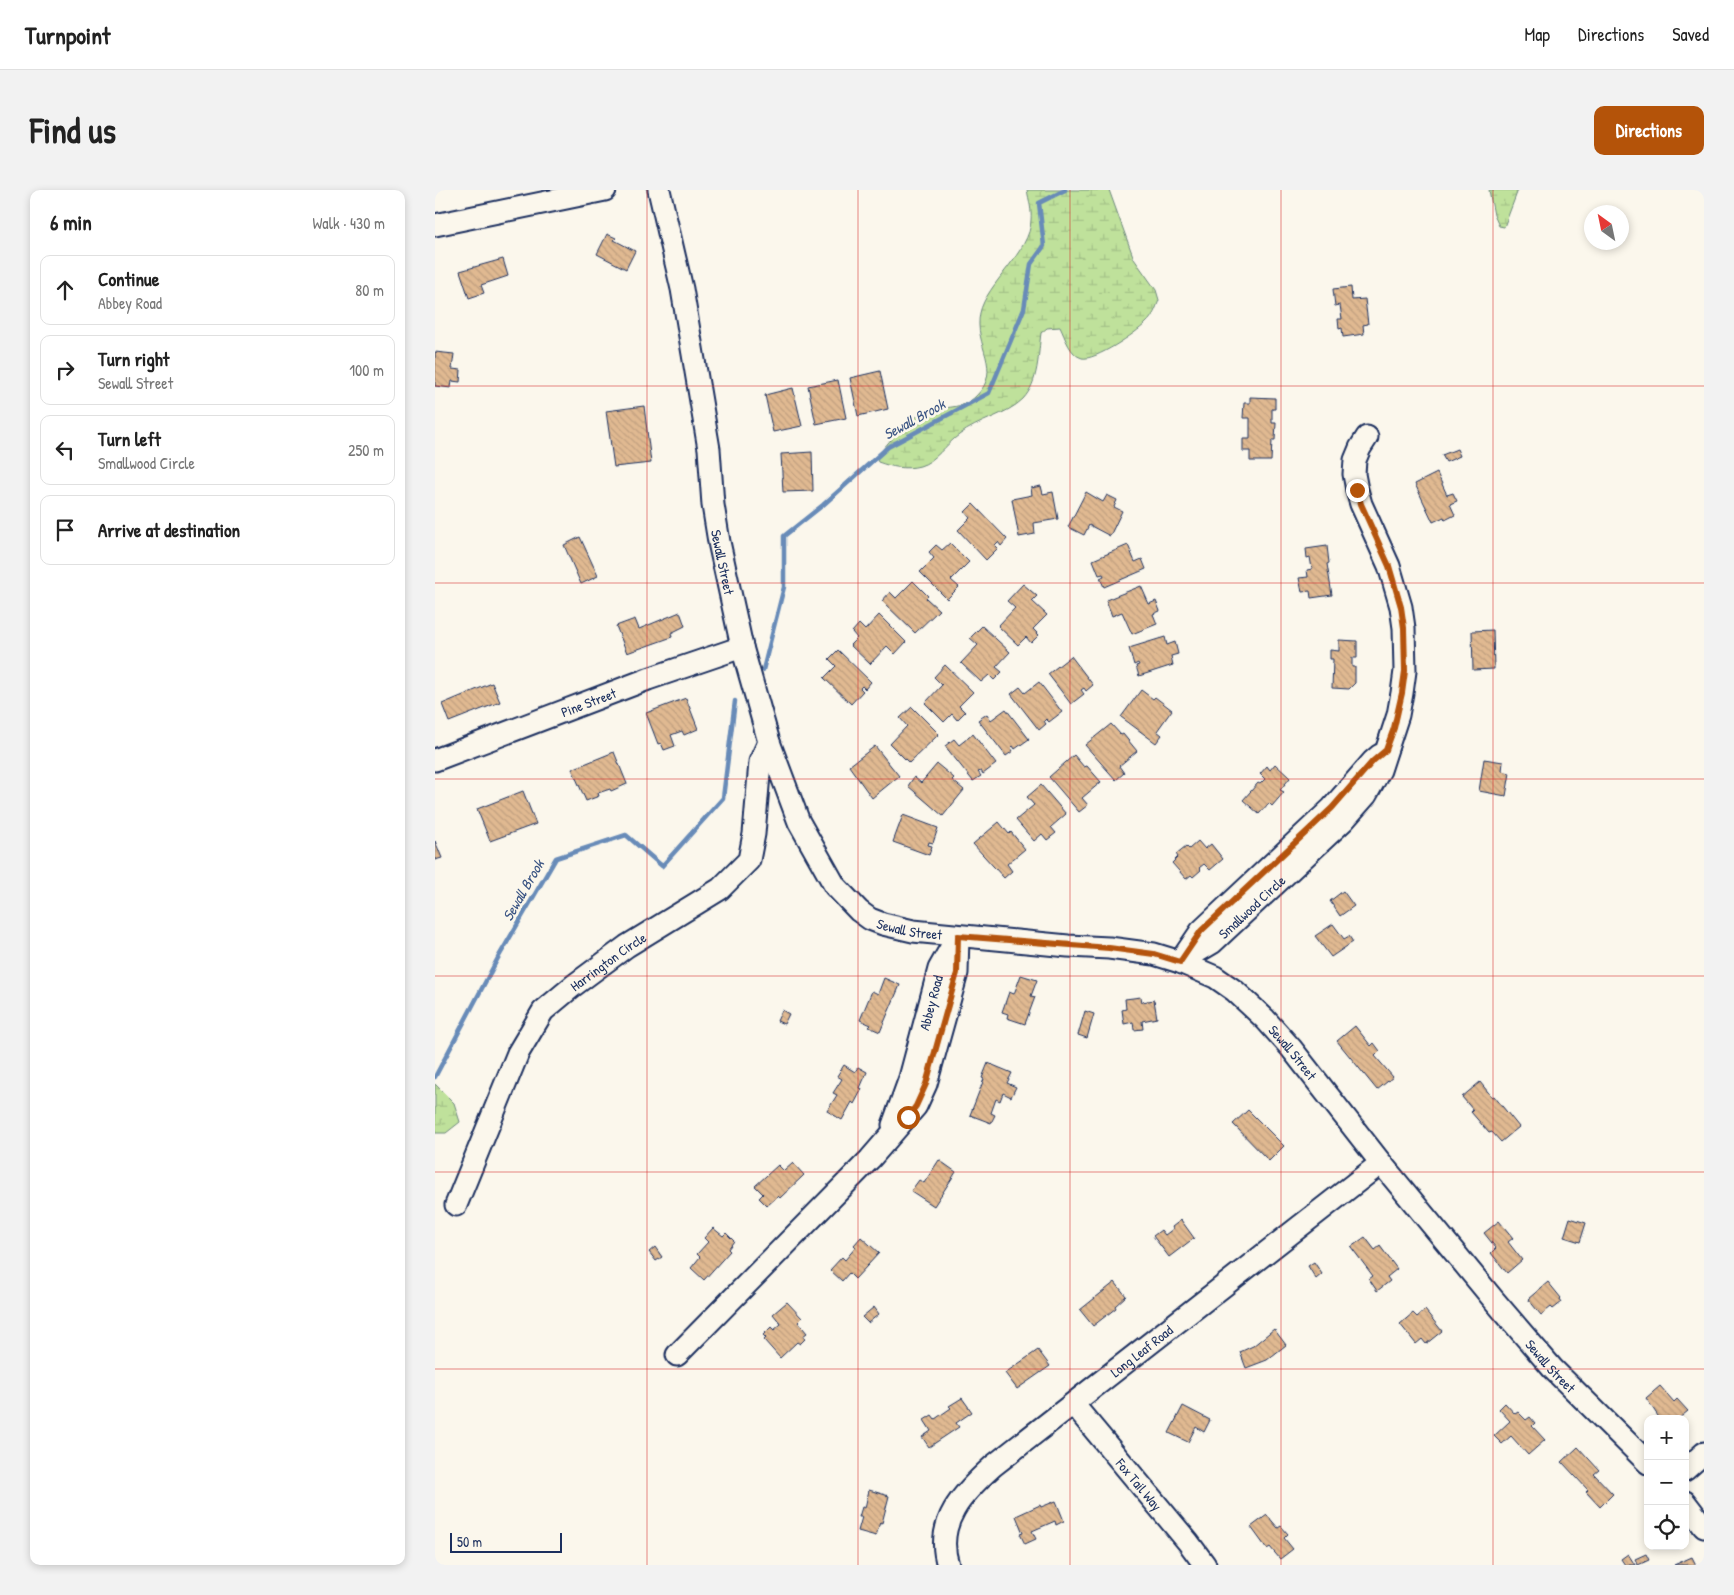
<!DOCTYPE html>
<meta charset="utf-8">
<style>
:root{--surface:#fff;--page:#f2f2f2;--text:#222;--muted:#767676;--line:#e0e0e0;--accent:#b45309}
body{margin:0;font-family:"Patrick Hand",sans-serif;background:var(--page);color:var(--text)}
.controls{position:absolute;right:15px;bottom:15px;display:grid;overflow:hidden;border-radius:10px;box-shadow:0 2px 8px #0003}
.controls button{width:45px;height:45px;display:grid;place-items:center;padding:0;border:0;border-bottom:1px solid var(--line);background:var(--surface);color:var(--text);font:25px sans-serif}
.compass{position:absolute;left:1149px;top:15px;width:45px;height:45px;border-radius:50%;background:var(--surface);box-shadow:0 2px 8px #0003;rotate:327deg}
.scale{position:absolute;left:15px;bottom:12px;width:112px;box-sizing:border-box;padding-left:5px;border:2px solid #1b2f5e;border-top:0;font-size:14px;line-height:18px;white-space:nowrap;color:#1b2f5e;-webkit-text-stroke:4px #fbf7ec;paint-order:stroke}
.stop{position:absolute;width:15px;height:15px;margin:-11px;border:4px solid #b45309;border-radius:50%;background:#fff}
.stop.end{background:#b45309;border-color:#fff;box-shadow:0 1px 5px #0008}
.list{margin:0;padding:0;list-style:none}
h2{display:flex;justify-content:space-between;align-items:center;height:65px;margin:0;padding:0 20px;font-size:21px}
h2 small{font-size:16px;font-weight:400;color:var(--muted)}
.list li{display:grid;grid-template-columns:32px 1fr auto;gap:15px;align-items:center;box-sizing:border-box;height:70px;margin:0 10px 10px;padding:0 10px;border:1px solid var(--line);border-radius:10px}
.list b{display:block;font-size:19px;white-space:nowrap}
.list p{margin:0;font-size:16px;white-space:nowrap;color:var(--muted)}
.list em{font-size:16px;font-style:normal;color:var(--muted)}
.icon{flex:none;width:28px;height:28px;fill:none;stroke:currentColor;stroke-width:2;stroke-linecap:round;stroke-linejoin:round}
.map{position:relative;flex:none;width:1269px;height:1375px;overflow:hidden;border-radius:10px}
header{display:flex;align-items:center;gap:30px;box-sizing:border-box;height:70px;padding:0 25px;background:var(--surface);border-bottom:1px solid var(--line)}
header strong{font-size:24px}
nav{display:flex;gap:28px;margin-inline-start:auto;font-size:18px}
.intro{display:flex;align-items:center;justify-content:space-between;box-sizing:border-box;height:120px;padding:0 30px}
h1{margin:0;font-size:35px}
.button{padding:12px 22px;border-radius:10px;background:var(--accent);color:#fff;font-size:18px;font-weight:700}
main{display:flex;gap:30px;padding:0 30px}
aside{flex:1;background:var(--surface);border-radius:10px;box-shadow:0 2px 8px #0003}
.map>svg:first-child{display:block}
</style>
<header>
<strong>Turnpoint</strong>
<nav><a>Map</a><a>Directions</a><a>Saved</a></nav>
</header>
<div class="intro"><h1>Find us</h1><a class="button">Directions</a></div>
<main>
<aside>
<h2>6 min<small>Walk · 430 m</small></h2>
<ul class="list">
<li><svg class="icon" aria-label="ahead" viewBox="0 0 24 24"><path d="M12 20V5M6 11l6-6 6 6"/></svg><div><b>Continue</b><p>Abbey Road</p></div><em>80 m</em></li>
<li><svg class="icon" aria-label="right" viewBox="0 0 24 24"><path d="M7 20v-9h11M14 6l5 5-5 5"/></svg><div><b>Turn right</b><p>Sewall Street</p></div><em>100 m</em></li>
<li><svg class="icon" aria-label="left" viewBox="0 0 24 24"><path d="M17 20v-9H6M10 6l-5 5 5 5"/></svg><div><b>Turn left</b><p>Smallwood Circle</p></div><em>250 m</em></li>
<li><svg class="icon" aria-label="arrive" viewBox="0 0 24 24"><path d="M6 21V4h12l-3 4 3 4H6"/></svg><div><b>Arrive at destination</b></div></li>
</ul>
</aside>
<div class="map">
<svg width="1269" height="1375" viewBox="0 0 1269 1375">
<defs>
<pattern id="wetland-marsh" width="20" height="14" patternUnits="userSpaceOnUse" patternTransform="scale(1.25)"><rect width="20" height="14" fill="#bfe19b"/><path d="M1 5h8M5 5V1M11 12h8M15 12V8" fill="none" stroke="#a4c188"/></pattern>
<pattern id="building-back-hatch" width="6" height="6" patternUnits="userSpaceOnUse" patternTransform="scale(1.25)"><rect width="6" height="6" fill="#e0b991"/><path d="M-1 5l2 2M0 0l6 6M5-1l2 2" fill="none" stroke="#c09f7f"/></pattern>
</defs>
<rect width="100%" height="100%" fill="#fbf7ec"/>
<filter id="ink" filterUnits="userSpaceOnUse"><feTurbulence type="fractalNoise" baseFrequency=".02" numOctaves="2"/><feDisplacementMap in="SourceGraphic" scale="10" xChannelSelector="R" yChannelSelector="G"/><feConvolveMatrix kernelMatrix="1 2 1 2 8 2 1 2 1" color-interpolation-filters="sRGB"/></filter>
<g filter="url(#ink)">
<g fill="url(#wetland-marsh)" stroke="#6d887c">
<path d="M 592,0 L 674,0 L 699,69 L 721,100 L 724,110 C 721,118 718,127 711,133 C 701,143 660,171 647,168 C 635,165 630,147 625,137 L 612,138 L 606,143 C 603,164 604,192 588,209 C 572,225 543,230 524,245 C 511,254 500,272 485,276 C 470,280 457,277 443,272 L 442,270 L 443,265 C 458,247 474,226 498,220 C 514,216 528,219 541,206 C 569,179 538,156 545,123 C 551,94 596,61 596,30 C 597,21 594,10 592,0 Z"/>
<polygon points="1054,0 1083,0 1069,37 1064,36 1059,25"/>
<polygon points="0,894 19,913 25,932 11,943 0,943"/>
</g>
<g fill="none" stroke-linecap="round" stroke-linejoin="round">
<g stroke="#678bb8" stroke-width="4.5">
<polyline points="328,480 349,397 349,346 388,315 453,257 554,203 589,119 596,74 609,56 604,13 630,0"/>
<polyline points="0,887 63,768 121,668 191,645 227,676 288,608 300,511"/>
</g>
</g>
<g fill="url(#building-back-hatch)" stroke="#1b2f5e">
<polygon points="172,44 181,48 179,50 200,61 191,79 162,64"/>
<polygon points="68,69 73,86 46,95 49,103 34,108 25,81"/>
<polygon points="916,97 917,110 930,109 933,134 928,135 929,144 908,147 907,138 904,139 903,129 907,129 905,115 900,116 898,99"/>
<polygon points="0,162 19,164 17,179 26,180 25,192 17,191 16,198 0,196"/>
<polygon points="445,181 453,219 423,226 415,188"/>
<polygon points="403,190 411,228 381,234 373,196"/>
<polygon points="358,198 367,236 338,242 330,205"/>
<polygon points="815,207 840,208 840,219 837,219 837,233 841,233 840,250 837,250 836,271 815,271 815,261 808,261 808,249 815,249 815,228 808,228 809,213 815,213"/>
<polygon points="209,216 216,273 179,277 171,221"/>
<polygon points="1022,259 1025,266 1011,272 1007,265"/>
<polygon points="377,262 378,301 348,302 346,264"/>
<polygon points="1002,283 1012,305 1018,303 1022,311 1015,314 1020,325 1010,330 1009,327 998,332 980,294"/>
<polygon points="606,296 608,304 618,302 623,329 599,333 600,344 584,347 577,309 597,305 596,298"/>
<polygon points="651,302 668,312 672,305 682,310 679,317 687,321 675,346 654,335 649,345 633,337"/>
<polygon points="538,314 572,349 566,356 563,352 560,355 563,358 551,370 523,340 535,328 530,322"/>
<polygon points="145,347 163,386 146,394 129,355"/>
<polygon points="515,353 534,372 516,390 524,397 512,409 485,382 499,368 494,362 501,355 507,360"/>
<polygon points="693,355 700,372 707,369 711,379 669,397 665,388 669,386 668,384 664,385 658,370"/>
<polygon points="892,356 894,373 892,374 897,405 876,408 875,401 867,402 864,388 873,387 872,380 877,379 875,367 872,368 871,359"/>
<polygon points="478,391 493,406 491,408 504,420 480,443 447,411 455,402 461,408"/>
<polygon points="588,394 602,406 597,411 612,425 598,439 604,445 596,453 591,447 583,455 563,436 580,418 572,411"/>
<polygon points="706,396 714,414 721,411 725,421 718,424 722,434 697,444 687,422 677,426 671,410"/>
<polygon points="245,422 250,436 236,443 237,447 192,463 181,436 200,429 204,439"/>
<polygon points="444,425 471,452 460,464 452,456 435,474 415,455 422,448 417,442 424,434 430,440"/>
<polygon points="547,436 575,462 561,477 567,482 559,490 554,485 546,492 526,473 543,455 535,448"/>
<polygon points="1058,440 1059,479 1038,480 1037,441"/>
<polygon points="730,447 732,455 740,452 743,464 736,466 738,475 704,486 701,476 704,475 703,473 699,475 694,458"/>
<polygon points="904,450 922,451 922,468 917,468 917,477 920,477 920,493 914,499 897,498 898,469 895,469 895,460 904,461"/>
<polygon points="403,460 436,492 430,499 427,496 425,498 428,501 416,514 389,488 401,476 394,469"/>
<polygon points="636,466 658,495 651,501 649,498 646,500 649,504 636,514 613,484"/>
<polygon points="510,475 538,502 524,516 530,522 522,530 517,524 509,532 490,513 507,495 499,487"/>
<polygon points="604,492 627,522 614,532 611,529 609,531 611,534 604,540 576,504 585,497 590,503"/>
<polygon points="57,493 65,512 14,532 7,514"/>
<polygon points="706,500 718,509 720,507 737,520 722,541 727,545 721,553 686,527"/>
<polygon points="251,508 263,539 249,545 247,541 236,545 240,556 229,560 226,553 223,554 211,523"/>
<polygon points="477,517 504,544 474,573 455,554 472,536 465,528"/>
<polygon points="571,519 594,549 580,559 578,556 576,558 578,561 571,566 543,530 552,524 556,530"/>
<polygon points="676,534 686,545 688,544 702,561 684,576 689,583 681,590 650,555"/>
<polygon points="538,544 561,574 548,584 546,581 543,582 546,586 538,591 510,556 519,549 524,555"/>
<polygon points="440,556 464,586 437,608 414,576"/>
<polygon points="179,562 192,594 176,601 175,599 163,603 164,606 151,611 137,579"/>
<polygon points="639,565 649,577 652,576 666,592 647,608 653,615 644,622 614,587"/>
<polygon points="1049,569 1068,572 1067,581 1075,583 1071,606 1044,601"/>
<polygon points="502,574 519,588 517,590 529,600 508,626 473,596 479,587 486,593"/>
<polygon points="840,574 855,588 845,600 849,602 837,616 834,613 824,624 808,610 823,593 825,594 830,589 825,584 832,576 835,580"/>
<polygon points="606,595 631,624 616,637 621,643 612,650 607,644 599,651 581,630 599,615 592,607"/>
<polygon points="88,601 101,634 55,651 42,619"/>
<polygon points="468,625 503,638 498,653 494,652 493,655 497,656 494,665 458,652"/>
<polygon points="564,632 574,644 576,642 590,659 572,674 577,681 569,688 538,654"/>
<polygon points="0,651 7,668 0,670"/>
<polygon points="763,651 770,659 776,654 788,669 775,680 769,674 764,678 766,680 758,687 756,685 751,689 737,673 743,667 741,664 751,656 754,659"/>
<polygon points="908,701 919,716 905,726 895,711"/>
<polygon points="898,734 909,749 914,746 918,752 896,767 880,746"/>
<polygon points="586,785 602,790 596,806 600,807 590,834 572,828 573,824 567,822 574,802 579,804"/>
<polygon points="449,788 465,795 445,842 434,837 436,835 425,830 437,801 443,804"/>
<polygon points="706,807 707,812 719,810 722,828 707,831 708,839 699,840 698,832 689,834 687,820 691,819 690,809"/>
<polygon points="347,820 354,824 349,834 342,831"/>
<polygon points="650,821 659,824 652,848 643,845"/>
<polygon points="920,836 936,856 939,853 945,861 940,866 958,887 942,900 902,851"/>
<polygon points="553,873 577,883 572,893 581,897 576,907 568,903 565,911 561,909 556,923 560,925 556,933 535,925 549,889 547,888"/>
<polygon points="409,875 420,882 423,877 432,882 425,898 427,899 419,914 417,912 407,930 392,921 402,905 398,903 407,889 402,886"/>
<polygon points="1045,892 1057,907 1059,906 1084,937 1066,952 1057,942 1054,943 1036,922 1038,920 1027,907"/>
<polygon points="813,920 849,956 834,971 798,934"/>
<polygon points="504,970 521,982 499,1016 476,1001 484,990 489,993"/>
<polygon points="358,973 369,985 345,1008 343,1006 332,1016 324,1008 328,1004 320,996 343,975 349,981"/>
<polygon points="1135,1028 1151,1033 1145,1052 1129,1047"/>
<polygon points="746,1030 759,1048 734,1067 718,1046 726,1040 730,1045 738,1039 737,1037"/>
<polygon points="1064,1031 1078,1048 1073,1052 1087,1070 1072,1083 1056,1063 1061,1058 1049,1043"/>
<polygon points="278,1038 288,1046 291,1043 299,1051 293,1059 295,1061 269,1090 256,1078 265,1067 262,1064 273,1052 269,1048"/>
<polygon points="426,1047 444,1063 420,1089 414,1083 407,1091 395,1080 407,1067 410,1070 421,1057 419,1055"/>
<polygon points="930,1047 940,1060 945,1056 962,1079 952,1087 955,1091 942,1101 934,1089 938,1086 916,1057"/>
<polygon points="220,1057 227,1067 221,1071 214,1062"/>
<polygon points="879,1072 887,1084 881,1089 873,1076"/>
<polygon points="680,1092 691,1106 680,1116 681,1118 658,1136 645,1120"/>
<polygon points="1113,1092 1126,1108 1125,1109 1127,1112 1118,1119 1116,1117 1106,1125 1093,1109"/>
<polygon points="352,1112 367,1128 363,1132 372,1143 368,1146 370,1149 365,1154 362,1152 345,1168 329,1150 331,1148 328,1145 336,1137 339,1140 346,1134 338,1124"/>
<polygon points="439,1117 444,1124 433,1133 427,1127"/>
<polygon points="990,1120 1007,1141 991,1154 987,1149 981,1154 965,1134 978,1123 982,1127"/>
<polygon points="839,1139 851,1155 832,1170 811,1178 805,1162 818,1156"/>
<polygon points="603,1160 615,1176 582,1199 570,1183"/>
<polygon points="1225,1196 1239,1212 1242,1209 1253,1221 1243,1229 1225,1229 1211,1208"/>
<polygon points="527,1208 537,1222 521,1233 524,1237 494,1257 487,1247 496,1241 489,1230 497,1225 500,1229 516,1218 514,1216"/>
<polygon points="1070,1213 1080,1224 1083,1222 1091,1230 1095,1227 1100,1233 1097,1236 1110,1250 1093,1265 1076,1246 1067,1254 1059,1246 1075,1231 1064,1219"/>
<polygon points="748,1216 775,1230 769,1242 761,1237 753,1252 734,1243"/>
<polygon points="1143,1257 1164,1280 1159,1284 1178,1304 1165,1317 1151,1302 1153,1300 1127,1272"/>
<polygon points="434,1300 454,1306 447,1333 445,1332 441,1346 423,1341 427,1327 424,1327 427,1317 430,1318"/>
<polygon points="621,1311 629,1331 621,1335 620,1331 597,1341 601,1349 590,1354 585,1344 588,1343 581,1326 605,1315 606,1317"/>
<polygon points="832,1325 843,1338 846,1336 853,1344 849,1348 858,1359 845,1369 835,1357 832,1359 816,1337"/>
<polygon points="1193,1364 1200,1375 1190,1375 1186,1369"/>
<polygon points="1211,1364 1214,1370 1203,1375 1200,1369"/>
<polygon points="1257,1367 1261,1375 1239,1375"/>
</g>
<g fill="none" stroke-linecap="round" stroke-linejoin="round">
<defs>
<g id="minor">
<path id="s1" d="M 224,0 L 247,99 L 274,259 L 278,315 L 284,352 L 307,457 L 334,552 L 364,632 L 400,696 L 424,721 L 435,729 L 448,734 L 478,741 L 633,756 L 674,758 L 719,764 L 745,772 L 780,787 L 800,801 L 830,829 L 856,858 L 946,973 L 1058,1109 L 1118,1179 L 1213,1273"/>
<polyline points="0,35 170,0"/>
<path id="s2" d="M 0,570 L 213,489 L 307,457"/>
<polyline points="749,766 766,741 897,618 938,571 945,565"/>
<path id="s3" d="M 745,772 L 777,753 L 909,630 L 931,605 L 945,580 L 963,525 L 967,503 L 970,481 L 969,438 L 966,417 L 954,376 L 926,314 L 922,300 L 919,284 L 920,270 L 925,258 L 932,247"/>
<path id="s4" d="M 458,935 L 475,888 L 504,779 L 521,749"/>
<path id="s5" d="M 21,1015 L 83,863 L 108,821 L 138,796 L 192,756 L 285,699 L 314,670 L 319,644 L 325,572 L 334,552"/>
<polyline points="242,1165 435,969 481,916 491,894 522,783 523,746"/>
<path id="s6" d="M 638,1214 L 753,1352 L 770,1375"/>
<polyline points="1250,1280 1269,1263"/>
<polyline points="1250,1312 1269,1337"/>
<path id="s7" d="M 513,1375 C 499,1332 529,1302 558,1276 L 946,973"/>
</g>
</defs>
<use href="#minor" stroke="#1b2f5e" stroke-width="25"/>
<use href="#minor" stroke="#fbf7ec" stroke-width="21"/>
</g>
</g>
<g fill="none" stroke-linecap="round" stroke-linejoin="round" filter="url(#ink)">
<polyline stroke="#b45309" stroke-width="6" points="473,927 481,916 491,894 522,783 523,746 674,758 719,764 745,772 766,741 897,618 938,571 951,560 959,538 967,503 970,481 969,438 966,417 954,376 926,314 922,300"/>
</g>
<path fill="none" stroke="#d62828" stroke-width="1" stroke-opacity="0.55" d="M 212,0 L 212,1375M 423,0 L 423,1375M 635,0 L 635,1375M 846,0 L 846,1375M 1058,0 L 1058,1375M 0,196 L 1269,196M 0,393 L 1269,393M 0,589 L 1269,589M 0,786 L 1269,786M 0,982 L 1269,982M 0,1179 L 1269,1179"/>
<g text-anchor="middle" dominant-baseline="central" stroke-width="5" stroke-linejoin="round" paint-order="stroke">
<g font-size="14" fill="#1b2f5e" stroke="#fbf7ec">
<text stroke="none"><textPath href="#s1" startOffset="378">Sewall Street</textPath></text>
<text stroke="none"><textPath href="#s2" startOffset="164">Pine Street</textPath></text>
<text stroke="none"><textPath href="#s3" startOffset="91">Smallwood Circle</textPath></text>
<text stroke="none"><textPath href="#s1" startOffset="812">Sewall Street</textPath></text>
<text stroke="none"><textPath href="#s5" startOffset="295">Harrington Circle</textPath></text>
<text stroke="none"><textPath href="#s4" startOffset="128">Abbey Road</textPath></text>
<text stroke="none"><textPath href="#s1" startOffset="1232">Sewall Street</textPath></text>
<text stroke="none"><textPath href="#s7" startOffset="304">Long Leaf Road</textPath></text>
<text stroke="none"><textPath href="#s1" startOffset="1638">Sewall Street</textPath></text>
<text stroke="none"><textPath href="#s6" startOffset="104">Fox Tail Way</textPath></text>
</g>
<g font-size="15" font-style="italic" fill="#3b5584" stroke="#fbf7ec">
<text transform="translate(479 229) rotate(-29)">Sewall Brook</text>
<text transform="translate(88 700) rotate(-60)">Sewall Brook</text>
</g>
</g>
</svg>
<div class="controls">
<button>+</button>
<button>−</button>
<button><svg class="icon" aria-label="locate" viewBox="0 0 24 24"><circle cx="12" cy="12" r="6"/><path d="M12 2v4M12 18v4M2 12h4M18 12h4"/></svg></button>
</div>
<svg class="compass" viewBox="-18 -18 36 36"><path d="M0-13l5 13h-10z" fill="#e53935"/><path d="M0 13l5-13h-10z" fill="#767676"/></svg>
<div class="scale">50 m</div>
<div class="stop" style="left:473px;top:927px"></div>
<div class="stop end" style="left:922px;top:300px"></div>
</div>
</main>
